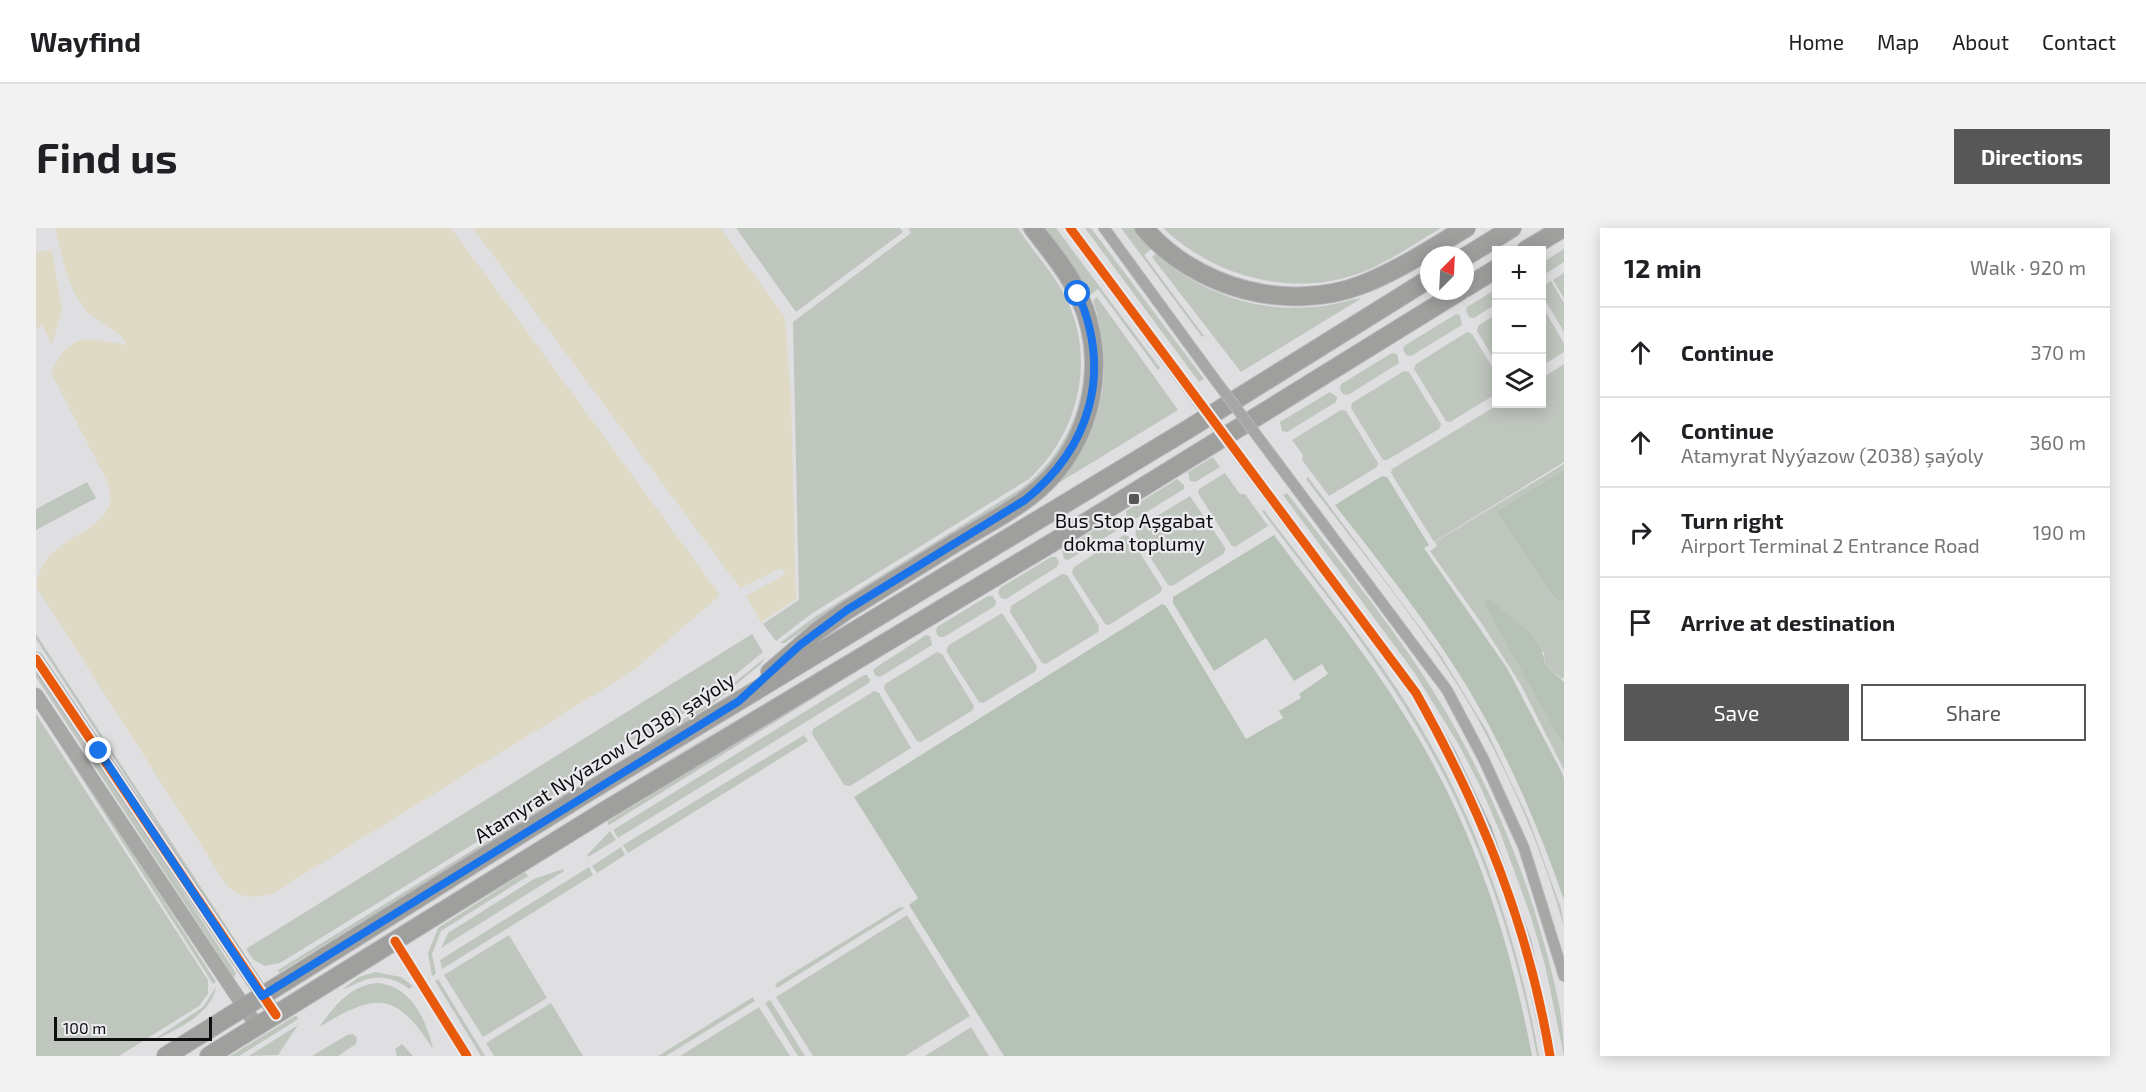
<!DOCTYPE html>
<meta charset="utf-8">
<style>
:root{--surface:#fff;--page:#f2f2f2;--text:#202124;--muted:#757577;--line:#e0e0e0;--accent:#575758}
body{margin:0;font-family:"Exo 2",sans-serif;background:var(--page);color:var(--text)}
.controls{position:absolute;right:18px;top:18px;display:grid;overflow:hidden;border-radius:0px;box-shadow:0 3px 15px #0003}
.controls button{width:54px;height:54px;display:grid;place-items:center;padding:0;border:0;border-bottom:2px solid var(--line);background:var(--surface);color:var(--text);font:30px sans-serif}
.compass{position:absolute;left:1384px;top:18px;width:54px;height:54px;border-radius:50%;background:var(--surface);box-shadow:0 3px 15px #0003;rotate:24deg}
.scale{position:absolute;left:18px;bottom:15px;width:158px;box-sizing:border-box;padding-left:6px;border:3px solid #0e0e0f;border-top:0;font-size:16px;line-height:21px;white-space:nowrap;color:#0e0e0f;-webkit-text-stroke:4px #ebebef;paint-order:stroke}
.stop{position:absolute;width:18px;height:18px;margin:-14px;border:4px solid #1a73e8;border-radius:50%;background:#fff}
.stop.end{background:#1a73e8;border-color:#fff;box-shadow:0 2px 6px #0008}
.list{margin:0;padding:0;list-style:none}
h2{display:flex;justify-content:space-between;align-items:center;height:78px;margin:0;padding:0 24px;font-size:26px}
h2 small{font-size:20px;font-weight:400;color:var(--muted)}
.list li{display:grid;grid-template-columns:39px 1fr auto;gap:18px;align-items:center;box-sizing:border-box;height:90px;padding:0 24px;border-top:2px solid var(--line)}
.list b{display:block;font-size:22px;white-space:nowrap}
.list p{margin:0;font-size:20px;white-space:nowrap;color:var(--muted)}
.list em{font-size:20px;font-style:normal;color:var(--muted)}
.actions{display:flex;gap:12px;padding:18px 24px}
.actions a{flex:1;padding:14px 0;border:2px solid var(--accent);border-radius:0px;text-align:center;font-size:21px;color:var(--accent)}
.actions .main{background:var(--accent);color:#fff}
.icon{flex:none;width:33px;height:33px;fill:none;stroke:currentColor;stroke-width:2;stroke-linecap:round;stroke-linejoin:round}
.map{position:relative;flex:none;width:1528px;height:828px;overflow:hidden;border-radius:0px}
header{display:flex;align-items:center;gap:36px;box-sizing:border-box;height:84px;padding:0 30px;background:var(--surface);border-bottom:2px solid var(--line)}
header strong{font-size:28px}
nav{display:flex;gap:33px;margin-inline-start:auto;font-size:21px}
.intro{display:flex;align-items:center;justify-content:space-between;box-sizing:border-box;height:144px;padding:0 36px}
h1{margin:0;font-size:42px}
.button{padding:15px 27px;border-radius:0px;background:var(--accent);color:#fff;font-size:21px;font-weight:700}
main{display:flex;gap:36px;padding:0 36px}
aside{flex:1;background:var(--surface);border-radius:0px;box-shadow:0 3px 15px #0003}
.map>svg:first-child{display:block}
</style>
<header>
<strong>Wayfind</strong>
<nav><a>Home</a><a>Map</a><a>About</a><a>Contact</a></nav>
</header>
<div class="intro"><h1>Find us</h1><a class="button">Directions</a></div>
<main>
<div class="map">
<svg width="1528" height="828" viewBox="0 0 1528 828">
<rect width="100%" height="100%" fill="#dfdfe1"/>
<g fill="#bfc6be">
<polygon points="700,0 864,0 867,4 760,84"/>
<path d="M 872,0 L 982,0 C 996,22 1014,41 1027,64 C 1061,126 1045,203 993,251 L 775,386 L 740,413 L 727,396 L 763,372 L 757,94 L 875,5 Z"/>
<path d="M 985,0 L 989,0 C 1008,26 1033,54 1043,86 C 1060,142 1046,208 1004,249 C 997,257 987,263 979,269 L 793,384 L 749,415 L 744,415 L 777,390 L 986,260 C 1043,217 1065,137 1034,72 C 1022,46 1001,24 985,0 Z"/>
<polygon points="1009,0 1020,0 1124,140 1122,142 1062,61 1053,68"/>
<polygon points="1049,0 1055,0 1168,151 1163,154"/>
<polygon points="1085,0 1098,0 1117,20 1108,27 1168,108 1166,109"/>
<path d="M 1127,0 L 1405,0 C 1378,16 1353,34 1324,45 C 1257,70 1178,49 1127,0 Z"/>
<polygon points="1528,21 1528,34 1506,48 1506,35"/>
<path d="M 1120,26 C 1163,64 1219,84 1277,79 C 1294,78 1311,72 1326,70 L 1205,144 L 1116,29 Z"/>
<polygon points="1528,45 1528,70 1517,52"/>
<polygon points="1515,53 1528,75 1528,104 1506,67 1506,59"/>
<polygon points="1460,61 1460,76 1438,90 1433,89 1430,83 1431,79"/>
<path d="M 1061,69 L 1142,182 L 1021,256 C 1069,202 1079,140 1057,72 Z"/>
<polygon points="1506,78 1528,115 1528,124 1506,138"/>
<polygon points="1420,86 1424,87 1426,97 1375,128 1370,127 1367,122 1368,118"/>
<polygon points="1460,86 1460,135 1441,103 1442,98"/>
<polygon points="1431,104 1436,106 1460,145 1460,166 1414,194 1410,193 1378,141 1380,136"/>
<polygon points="1356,125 1361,126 1363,135 1312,167 1307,166 1304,161 1305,156"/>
<polygon points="1528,136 1528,234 1398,314 1355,245 1356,241 1463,176 1506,176 1506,150"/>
<polygon points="1368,143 1373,144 1405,196 1403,201 1351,232 1347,232 1315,180 1316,175"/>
<polygon points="1294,164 1301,169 1300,174 1251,204 1246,203 1244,194"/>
<polygon points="1305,182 1310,183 1342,235 1341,239 1293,268 1266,232 1267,227 1256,212"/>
<polygon points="1177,229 1184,239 1159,254 1154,253 1152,244"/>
<polygon points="1528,236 1528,241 1460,284 1519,371 1528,373 1528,449 1526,451 1509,437 1508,425 1449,375 1528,519 1528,542 1485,457 1446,396 1394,323 1401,318 1399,314"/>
<polygon points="1189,245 1204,266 1209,266 1232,298 1199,319 1195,317 1162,265 1163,261"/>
<path d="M 1272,249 L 1404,426 L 1451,503 L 1493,592 L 1525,680 L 1528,699 C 1505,616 1469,535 1424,461 C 1379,388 1322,320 1270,251 Z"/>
<polygon points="1141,251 1148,257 1148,261 1096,293 1091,292 1090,283"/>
<polygon points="51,254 60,270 0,302 0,281"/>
<path d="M 1251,265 C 1303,333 1360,401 1404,474 C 1448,547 1483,626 1506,708 C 1517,747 1528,787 1528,828 L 1509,737 L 1495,689 L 1464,604 L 1445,560 L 1423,517 L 1378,444 L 1247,267 Z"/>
<polygon points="1154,268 1190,321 1187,326 1136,358 1132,357 1099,306 1101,300"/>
<path d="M 1228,282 C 1272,341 1320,399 1361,461 C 1435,573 1479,696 1503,828 L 1501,828 C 1477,697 1432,574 1358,462 C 1318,400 1270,342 1226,283 Z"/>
<polygon points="1078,290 1082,290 1085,300 1032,332 1028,331 1026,322"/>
<polygon points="1088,307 1094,309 1126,360 1125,364 1073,397 1069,396 1036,345 1038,339"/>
<polygon points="1015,329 1020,329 1023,334 1021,339 970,371 965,370 962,365 964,360"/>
<polygon points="1026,346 1031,347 1063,398 1062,404 1010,436 1006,435 974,384 975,378"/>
<polygon points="952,368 957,368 960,374 959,378 908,409 903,409 900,404 901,399"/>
<polygon points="966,385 1001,438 1000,443 947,475 943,474 910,423 913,417"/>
<polygon points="0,406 215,736 214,739 0,411"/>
<polygon points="716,406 727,424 669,472 614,507 582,517 561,530 535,556 244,735 229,738 218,732 210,721"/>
<polygon points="874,407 875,410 573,597 571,594"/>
<polygon points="890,407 894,408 896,417 844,449 840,448 837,443 839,440"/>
<polygon points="901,424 906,426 938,478 937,482 885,514 881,513 848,461 849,456"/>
<polygon points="730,429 725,436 674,478 616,515 614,512 672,476"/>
<polygon points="0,438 200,745 198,750 0,449"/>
<polygon points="828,447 831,447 834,452 833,455 582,610 577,602"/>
<polygon points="838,463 843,465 875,520 814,558 808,557 776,506 777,501"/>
<polygon points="0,473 180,754 177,756 0,479"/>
<polygon points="711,484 561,578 560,577"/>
<polygon points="0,486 172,752 172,766 163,778 83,828 0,828"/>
<polygon points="768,507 772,513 592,625 587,617"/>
<polygon points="539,559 541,561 243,745 242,742"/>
<polygon points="554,581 555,582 255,766"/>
<polygon points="574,603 580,612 552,629 551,627"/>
<polygon points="585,619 589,627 561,645 556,638"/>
<polygon points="553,639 557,647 406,741 404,732"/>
<polygon points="527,641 528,643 405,720 412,705 498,651"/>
<polygon points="489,644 492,648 405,703 396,726 400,746 396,748 392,725 402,700"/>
<polygon points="864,679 869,680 741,760 739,756"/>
<polygon points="871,687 934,788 869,828 777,828 740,769"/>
<polygon points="473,707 511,770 447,809 408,747"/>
<path d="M 339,744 L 365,749 L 377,758 L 373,761 C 358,749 342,746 324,754 C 318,756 313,760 307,761 L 323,749 Z"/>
<polygon points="402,751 449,828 445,828 399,753"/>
<path d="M 342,755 C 376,759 390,791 397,821 C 359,762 340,765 283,799 C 299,778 314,757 342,755 Z"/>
<path d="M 180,759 C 175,787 140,802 116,813 L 167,779 Z"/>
<polygon points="717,769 719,773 630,828 622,828"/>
<polygon points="734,772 769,828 762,828 729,775"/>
<polygon points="515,775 547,828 458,828 450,815"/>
<polygon points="723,779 754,828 644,828"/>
<polygon points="259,788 262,789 261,792 203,828 194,828"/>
<polygon points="262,797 242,827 213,828"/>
<polygon points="935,799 953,828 889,828"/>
<polygon points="317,806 321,810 320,816 302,828 276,828 311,807"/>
<polygon points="366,816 377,828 361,828 359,821"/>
</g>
<g fill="#b7c2b6">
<polygon points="1528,241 1528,373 1519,371 1460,284"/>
<path d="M 1346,248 L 1351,249 L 1393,317 L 1388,320 L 1471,440 L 1524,541 L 1528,550 L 1528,672 C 1502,597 1471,525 1430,457 C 1391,393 1344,335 1299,277 Z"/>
<path d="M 1238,307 C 1284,369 1334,430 1374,496 C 1437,598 1474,711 1496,828 L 968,828 L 873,677 L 882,670 L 818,569 L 1126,376 L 1130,378 L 1210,511 L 1247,490 L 1243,483 L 1265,470 L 1263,466 L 1292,446 L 1286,436 L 1258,453 L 1230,410 L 1178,443 L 1137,375 L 1137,369 Z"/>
<path d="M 1452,370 C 1472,388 1508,409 1509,437 L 1528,454 L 1528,519 L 1448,375 Z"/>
</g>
<g fill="#dfdac6">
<path d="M 21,0 L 415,0 L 684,367 L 598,442 L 239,664 C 219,672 201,671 188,653 L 1,360 C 0,302 96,308 70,251 L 15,145 C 36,101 50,111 91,117 C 82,101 67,98 55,87 C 32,66 28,33 20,4 Z"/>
<polygon points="437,0 684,0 749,89 755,169 760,371 725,394 710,368 749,347 746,340 704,360"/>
<polygon points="16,22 26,82 16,116 6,97 0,100 0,24"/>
</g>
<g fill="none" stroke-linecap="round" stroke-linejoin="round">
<defs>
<g id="minor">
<polyline points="1034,0 1154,163"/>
<polyline points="1068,0 1177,149"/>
<polyline points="1228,217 1411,462 1448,532 1488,620 1528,748"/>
<polyline points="1205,231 1380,465 1415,527 1450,601 1490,715 1514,828"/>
<polyline points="359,713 431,828"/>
</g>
<g id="tertiary">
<polyline points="0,431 240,787"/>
<polyline points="0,467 221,798"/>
</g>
<g id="primary">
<path d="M 1108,0 C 1159,60 1251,85 1325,57 C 1362,43 1396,20 1430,0"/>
<polyline points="1490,22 1527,0"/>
<polyline points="1429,29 1476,0"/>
<polyline points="1429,60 1460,41"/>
<path d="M 734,444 L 784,401 L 811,382 C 847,360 883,337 919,315 C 947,298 979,282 1004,260 C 1057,213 1073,132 1043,68 C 1032,43 1013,21 997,0"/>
<polyline points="130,828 549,566 1154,200 1393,51"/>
<polyline points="173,828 562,587 1039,301 1424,63"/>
</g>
</defs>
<use href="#minor" stroke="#b9b9bb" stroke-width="12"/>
<use href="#tertiary" stroke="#b9b9bb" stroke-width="15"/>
<use href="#primary" stroke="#b9b9bb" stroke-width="20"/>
<use href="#minor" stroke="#a7a8a5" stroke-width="10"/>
<use href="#tertiary" stroke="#a7a8a5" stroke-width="14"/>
<use href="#primary" stroke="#9f9f9e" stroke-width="18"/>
<defs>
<g id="minor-bridge">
<polyline points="1177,149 1228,217"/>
<polyline points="1154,163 1205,231"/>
</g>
</defs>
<use href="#minor-bridge" stroke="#b9b9bb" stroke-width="12" stroke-linecap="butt"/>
<use href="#minor-bridge" stroke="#a7a8a5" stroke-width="10"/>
<defs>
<g id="cycleway">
<path d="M 1034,0 L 1380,465 C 1445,581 1492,696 1514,828"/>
<polyline points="0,431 240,787"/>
<polyline points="359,713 431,828"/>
</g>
</defs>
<use href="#cycleway" stroke="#ebebef" stroke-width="13"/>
<use href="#cycleway" stroke="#e8590c" stroke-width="9"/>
</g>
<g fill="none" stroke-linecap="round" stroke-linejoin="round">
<path stroke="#1a73e8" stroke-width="8" d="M 63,523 L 226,768 L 703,473 L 764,417 L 811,382 L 989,272 C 1055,219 1076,144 1042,66"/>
</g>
<rect fill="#575758" stroke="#ebebef" stroke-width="2" x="1092" y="265" width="12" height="12" rx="3"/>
<g text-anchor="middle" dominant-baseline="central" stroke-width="4.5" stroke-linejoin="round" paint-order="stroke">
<g font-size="20" fill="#0e0e0f" stroke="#ebebef">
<text x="1098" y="292">Bus Stop Aşgabat<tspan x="1098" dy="23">dokma toplumy</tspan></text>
</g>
<g font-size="20" fill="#0e0e0f" stroke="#ebebef">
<text transform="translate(568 529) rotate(-32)">Atamyrat Nyýazow (2038) şaýoly</text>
</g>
</g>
</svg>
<div class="controls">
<button>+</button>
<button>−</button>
<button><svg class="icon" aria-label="layers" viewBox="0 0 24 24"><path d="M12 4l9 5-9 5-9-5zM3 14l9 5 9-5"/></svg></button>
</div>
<svg class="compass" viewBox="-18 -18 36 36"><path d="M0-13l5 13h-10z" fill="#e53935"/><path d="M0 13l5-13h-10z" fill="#757577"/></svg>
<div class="scale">100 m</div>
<div class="stop" style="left:1042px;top:66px"></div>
<div class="stop end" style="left:63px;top:523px"></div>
</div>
<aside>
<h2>12 min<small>Walk · 920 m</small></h2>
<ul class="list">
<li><svg class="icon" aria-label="ahead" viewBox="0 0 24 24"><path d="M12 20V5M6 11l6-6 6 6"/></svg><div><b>Continue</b></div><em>370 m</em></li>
<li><svg class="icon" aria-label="ahead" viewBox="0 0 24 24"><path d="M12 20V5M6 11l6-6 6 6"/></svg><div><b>Continue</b><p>Atamyrat Nyýazow (2038) şaýoly</p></div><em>360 m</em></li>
<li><svg class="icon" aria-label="right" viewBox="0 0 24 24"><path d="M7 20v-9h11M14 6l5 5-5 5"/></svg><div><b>Turn right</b><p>Airport Terminal 2 Entrance Road</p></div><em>190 m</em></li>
<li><svg class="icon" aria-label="arrive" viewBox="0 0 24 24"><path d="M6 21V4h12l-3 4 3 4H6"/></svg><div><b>Arrive at destination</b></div></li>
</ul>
<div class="actions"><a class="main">Save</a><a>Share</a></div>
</aside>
</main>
